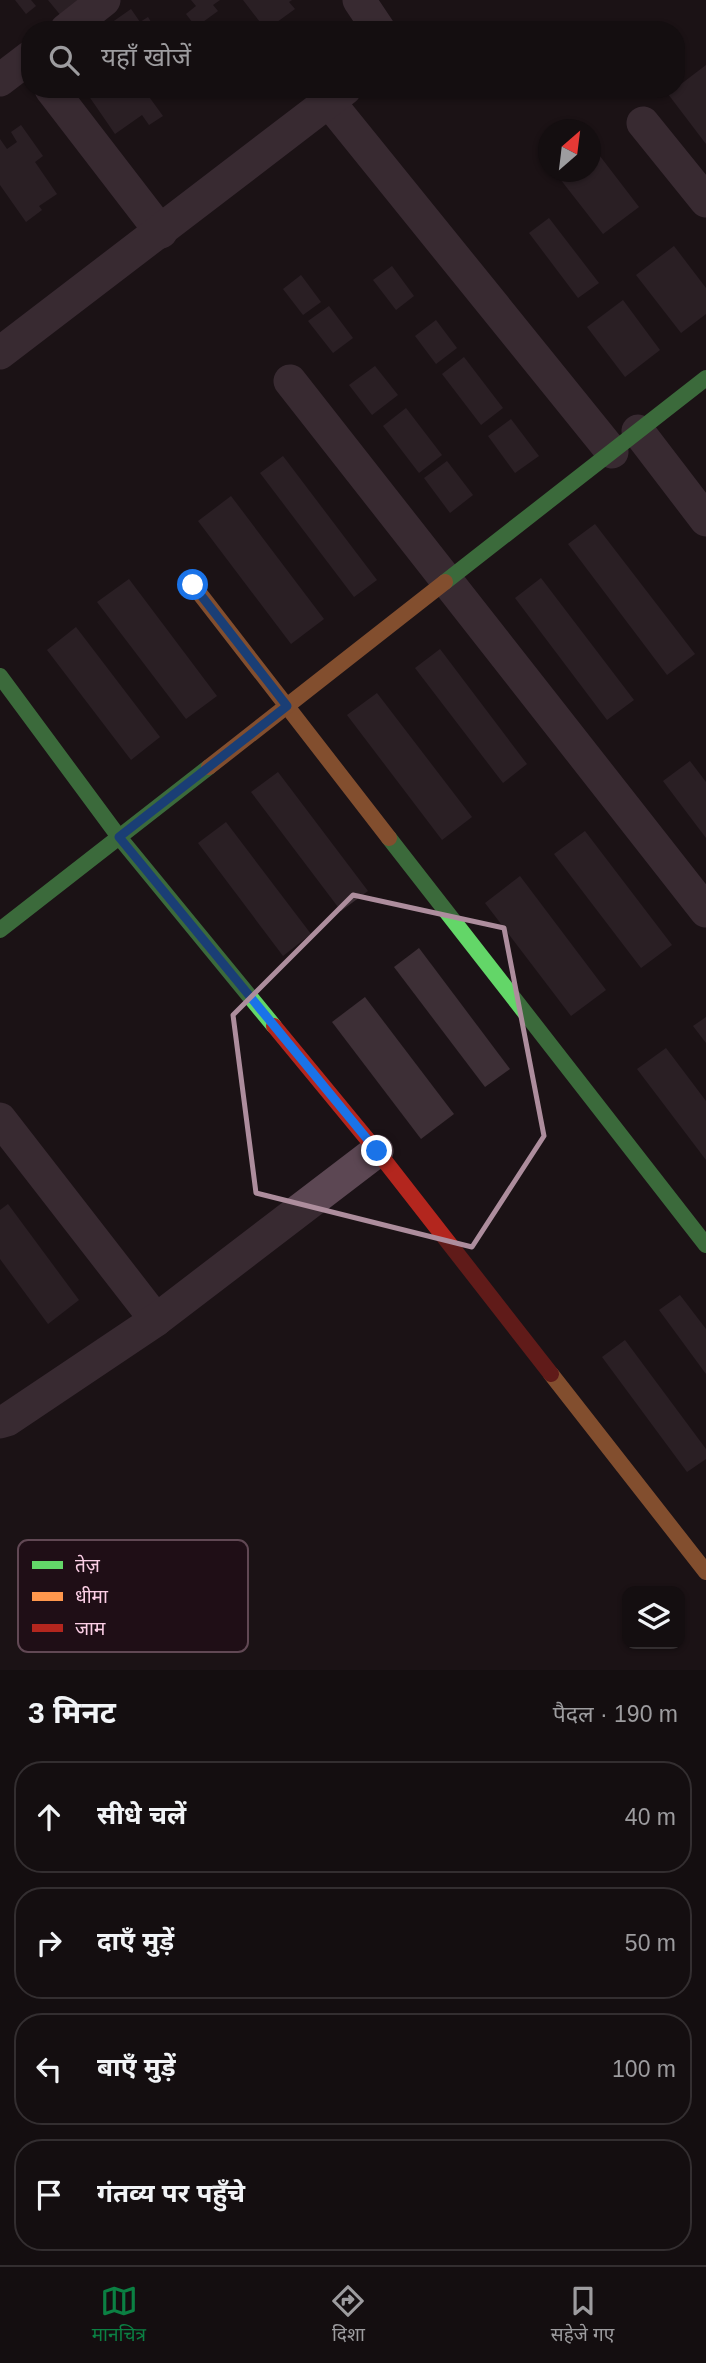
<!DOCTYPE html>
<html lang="hi">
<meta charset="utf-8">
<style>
:root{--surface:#140e10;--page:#211c1e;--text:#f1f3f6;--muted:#9d9c9f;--line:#332e30;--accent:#0b8043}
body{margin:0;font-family:Arial,"Noto Sans Devanagari",sans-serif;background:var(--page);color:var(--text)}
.controls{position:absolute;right:21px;bottom:21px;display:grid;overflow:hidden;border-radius:14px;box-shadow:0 2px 5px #0004}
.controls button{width:63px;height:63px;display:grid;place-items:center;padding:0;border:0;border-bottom:2px solid var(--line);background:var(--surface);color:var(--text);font:35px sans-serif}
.compass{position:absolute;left:538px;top:119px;width:63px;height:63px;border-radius:50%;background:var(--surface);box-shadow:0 2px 5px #0004;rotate:28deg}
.stop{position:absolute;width:21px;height:21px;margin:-16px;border:5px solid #1a73e8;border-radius:50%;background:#fff}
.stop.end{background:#1a73e8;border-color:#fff;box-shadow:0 2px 7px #0008}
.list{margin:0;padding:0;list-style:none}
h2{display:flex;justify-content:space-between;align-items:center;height:91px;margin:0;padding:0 28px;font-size:30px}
h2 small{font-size:23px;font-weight:400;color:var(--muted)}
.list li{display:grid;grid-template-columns:46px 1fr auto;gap:21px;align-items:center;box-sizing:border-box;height:112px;margin:0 14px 14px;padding:0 14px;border:2px solid var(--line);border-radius:28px}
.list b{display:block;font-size:26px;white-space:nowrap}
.list em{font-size:23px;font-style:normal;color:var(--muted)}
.icon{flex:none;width:38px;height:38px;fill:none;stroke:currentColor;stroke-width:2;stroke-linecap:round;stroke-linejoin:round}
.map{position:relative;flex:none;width:706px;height:1670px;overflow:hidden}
.search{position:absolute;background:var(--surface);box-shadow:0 2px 5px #0004;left:21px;right:21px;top:21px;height:77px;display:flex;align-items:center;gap:18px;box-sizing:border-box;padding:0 24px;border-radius:28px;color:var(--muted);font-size:26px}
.sheet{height:595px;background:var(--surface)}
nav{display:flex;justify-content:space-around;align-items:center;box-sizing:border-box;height:98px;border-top:2px solid var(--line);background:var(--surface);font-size:19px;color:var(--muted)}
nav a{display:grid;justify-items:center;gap:4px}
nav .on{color:var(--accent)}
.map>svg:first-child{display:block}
</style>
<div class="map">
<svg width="706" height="1670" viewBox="0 0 706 1670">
<rect width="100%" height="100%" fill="#1b1216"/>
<g fill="#3d2f36">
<polygon points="15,0 31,0 36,6 26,14"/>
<polygon points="48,0 82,0 62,17"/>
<polygon points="191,0 220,0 213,5 218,11 196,27 186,14 196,6"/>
<polygon points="243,0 292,0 289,2 295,9 266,30"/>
<polygon points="131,9 140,22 148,17 156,30 101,30"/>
<polygon points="706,65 706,144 668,94"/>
<polygon points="84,89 135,89 141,98 147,94 163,116 149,125 142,115 115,134"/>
<polygon points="21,125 43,156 35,162 57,194 39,206 42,210 26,222 0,185 0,139 7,149 17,142 11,132"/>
<polygon points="593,147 639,207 603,234 557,175 562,172 590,172 590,150"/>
<polygon points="549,218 599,283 578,298 529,233"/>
<polygon points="674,246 706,288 706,314 681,333 636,275"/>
<polygon points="392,266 414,296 396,310 373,280"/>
<polygon points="301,275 321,302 303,315 283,289"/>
<polygon points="623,300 660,350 625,377 587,327"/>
<polygon points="329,306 353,338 333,353 308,321"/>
<polygon points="436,320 457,348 436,364 415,336"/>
<polygon points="464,357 503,408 481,425 442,374"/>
<polygon points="375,366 398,395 372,415 349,385"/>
<polygon points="406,408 442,455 419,473 383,426"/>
<polygon points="511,419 539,456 515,473 488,436"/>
<polygon points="283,456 377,580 354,597 260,473"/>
<polygon points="447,461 473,495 450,513 424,478"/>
<polygon points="231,496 324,619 291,644 198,521"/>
<polygon points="595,524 695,654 667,675 568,544"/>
<polygon points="541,578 634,700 607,720 515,598"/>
<polygon points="129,579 217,696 186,719 97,602"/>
<polygon points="76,627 160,737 131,760 47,650"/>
<polygon points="440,649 527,764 503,783 415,668"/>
<polygon points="377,693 472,817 442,840 347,715"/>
<polygon points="690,761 706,782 706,838 663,781"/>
<polygon points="278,772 368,891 341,911 251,792"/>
<polygon points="226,822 311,934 283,956 198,843"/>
<polygon points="585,831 672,945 641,968 554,854"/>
<polygon points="520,876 606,990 571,1016 485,903"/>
<polygon points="419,948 510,1069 485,1087 394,967"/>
<polygon points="365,997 454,1114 421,1139 332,1022"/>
<polygon points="706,1017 706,1043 693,1026"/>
<polygon points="666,1048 706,1101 706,1160 637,1069"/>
<polygon points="8,1204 79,1300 48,1324 0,1259 0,1210"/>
<polygon points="680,1295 706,1329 706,1374 659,1310"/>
<polygon points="625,1340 706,1449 706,1459 687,1472 602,1357"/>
</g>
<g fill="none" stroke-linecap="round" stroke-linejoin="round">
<g stroke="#5c4753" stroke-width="33">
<polyline points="359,0 379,30"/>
<polyline points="66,30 104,0"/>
<polyline points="0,80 30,57"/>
<polyline points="51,89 161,232"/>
<polyline points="329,102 612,452"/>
<polyline points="643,123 706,201"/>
<polyline points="0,353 345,89"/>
<polyline points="290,381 706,911"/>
<polyline points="638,431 706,520"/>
<polyline points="0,1119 156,1320"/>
<polyline points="0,1422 7,1420 156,1320 377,1151"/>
</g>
<g stroke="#63d668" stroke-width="16">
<polyline points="445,582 706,378"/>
<polyline points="0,676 119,837 274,1026"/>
<polyline points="389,838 706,1245"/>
<polyline points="0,930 209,767"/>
</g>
<g stroke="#ff974d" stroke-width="16">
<polyline points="193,585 389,838"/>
<polyline points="209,767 445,582"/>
<polyline points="551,1374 706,1572"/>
</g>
<polyline stroke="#b3261e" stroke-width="16" points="274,1026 377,1151 551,1374"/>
</g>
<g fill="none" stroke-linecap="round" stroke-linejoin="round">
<polyline stroke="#1a73e8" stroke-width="9" points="193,585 287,706 119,837 377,1151"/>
</g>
<path d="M0 0H706V1670H0ZM 353,895 L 504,928 L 544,1136 L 472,1247 L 256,1193 L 233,1015 Z" fill="#1b1216" fill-opacity=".55" fill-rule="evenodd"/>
<path fill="none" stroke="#ad8d9d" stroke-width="5" stroke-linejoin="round" d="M 353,895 L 504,928 L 544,1136 L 472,1247 L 256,1193 L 233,1015 Z"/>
<rect x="18" y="1540" width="230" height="112" rx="10" fill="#1f0e16" stroke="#614854" stroke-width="2"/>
<rect x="32" y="1561" width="31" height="8" fill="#63d668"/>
<rect x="32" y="1592" width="31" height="9" fill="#ff974d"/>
<rect x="32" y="1624" width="31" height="8" fill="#b3261e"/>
<g font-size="19" fill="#fccfe6">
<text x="75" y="1572">तेज़</text>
<text x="75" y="1603">धीमा</text>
<text x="75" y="1635">जाम</text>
</g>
</svg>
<div class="controls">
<button><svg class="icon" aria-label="layers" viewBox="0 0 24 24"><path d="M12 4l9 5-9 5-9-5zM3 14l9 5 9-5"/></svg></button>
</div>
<svg class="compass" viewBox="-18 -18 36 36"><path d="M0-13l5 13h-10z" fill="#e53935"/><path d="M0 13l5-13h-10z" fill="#9d9c9f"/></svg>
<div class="stop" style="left:193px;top:585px"></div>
<div class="stop end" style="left:377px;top:1151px"></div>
<div class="search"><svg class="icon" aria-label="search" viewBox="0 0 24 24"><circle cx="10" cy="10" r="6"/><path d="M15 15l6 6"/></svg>यहाँ खोजें</div>
</div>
<section class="sheet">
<h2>3 मिनट<small>पैदल · 190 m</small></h2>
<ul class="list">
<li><svg class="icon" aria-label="ahead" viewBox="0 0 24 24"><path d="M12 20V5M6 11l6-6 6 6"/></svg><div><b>सीधे चलें</b></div><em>40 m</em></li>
<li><svg class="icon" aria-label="right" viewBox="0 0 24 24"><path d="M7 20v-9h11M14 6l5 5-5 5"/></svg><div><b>दाएँ मुड़ें</b></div><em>50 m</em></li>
<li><svg class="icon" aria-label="left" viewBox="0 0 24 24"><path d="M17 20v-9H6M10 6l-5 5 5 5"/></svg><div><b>बाएँ मुड़ें</b></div><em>100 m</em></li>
<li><svg class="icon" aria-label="arrive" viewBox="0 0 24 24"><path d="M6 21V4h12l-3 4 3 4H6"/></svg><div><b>गंतव्य पर पहुँचे</b></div></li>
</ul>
</section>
<nav>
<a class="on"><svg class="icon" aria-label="map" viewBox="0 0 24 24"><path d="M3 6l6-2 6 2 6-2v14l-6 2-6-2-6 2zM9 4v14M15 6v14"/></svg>मानचित्र</a>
<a><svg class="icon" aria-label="directions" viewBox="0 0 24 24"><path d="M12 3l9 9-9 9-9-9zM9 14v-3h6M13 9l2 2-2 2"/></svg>दिशा</a>
<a><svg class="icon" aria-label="saved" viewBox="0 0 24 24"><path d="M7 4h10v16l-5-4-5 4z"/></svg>सहेजे गए</a>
</nav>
